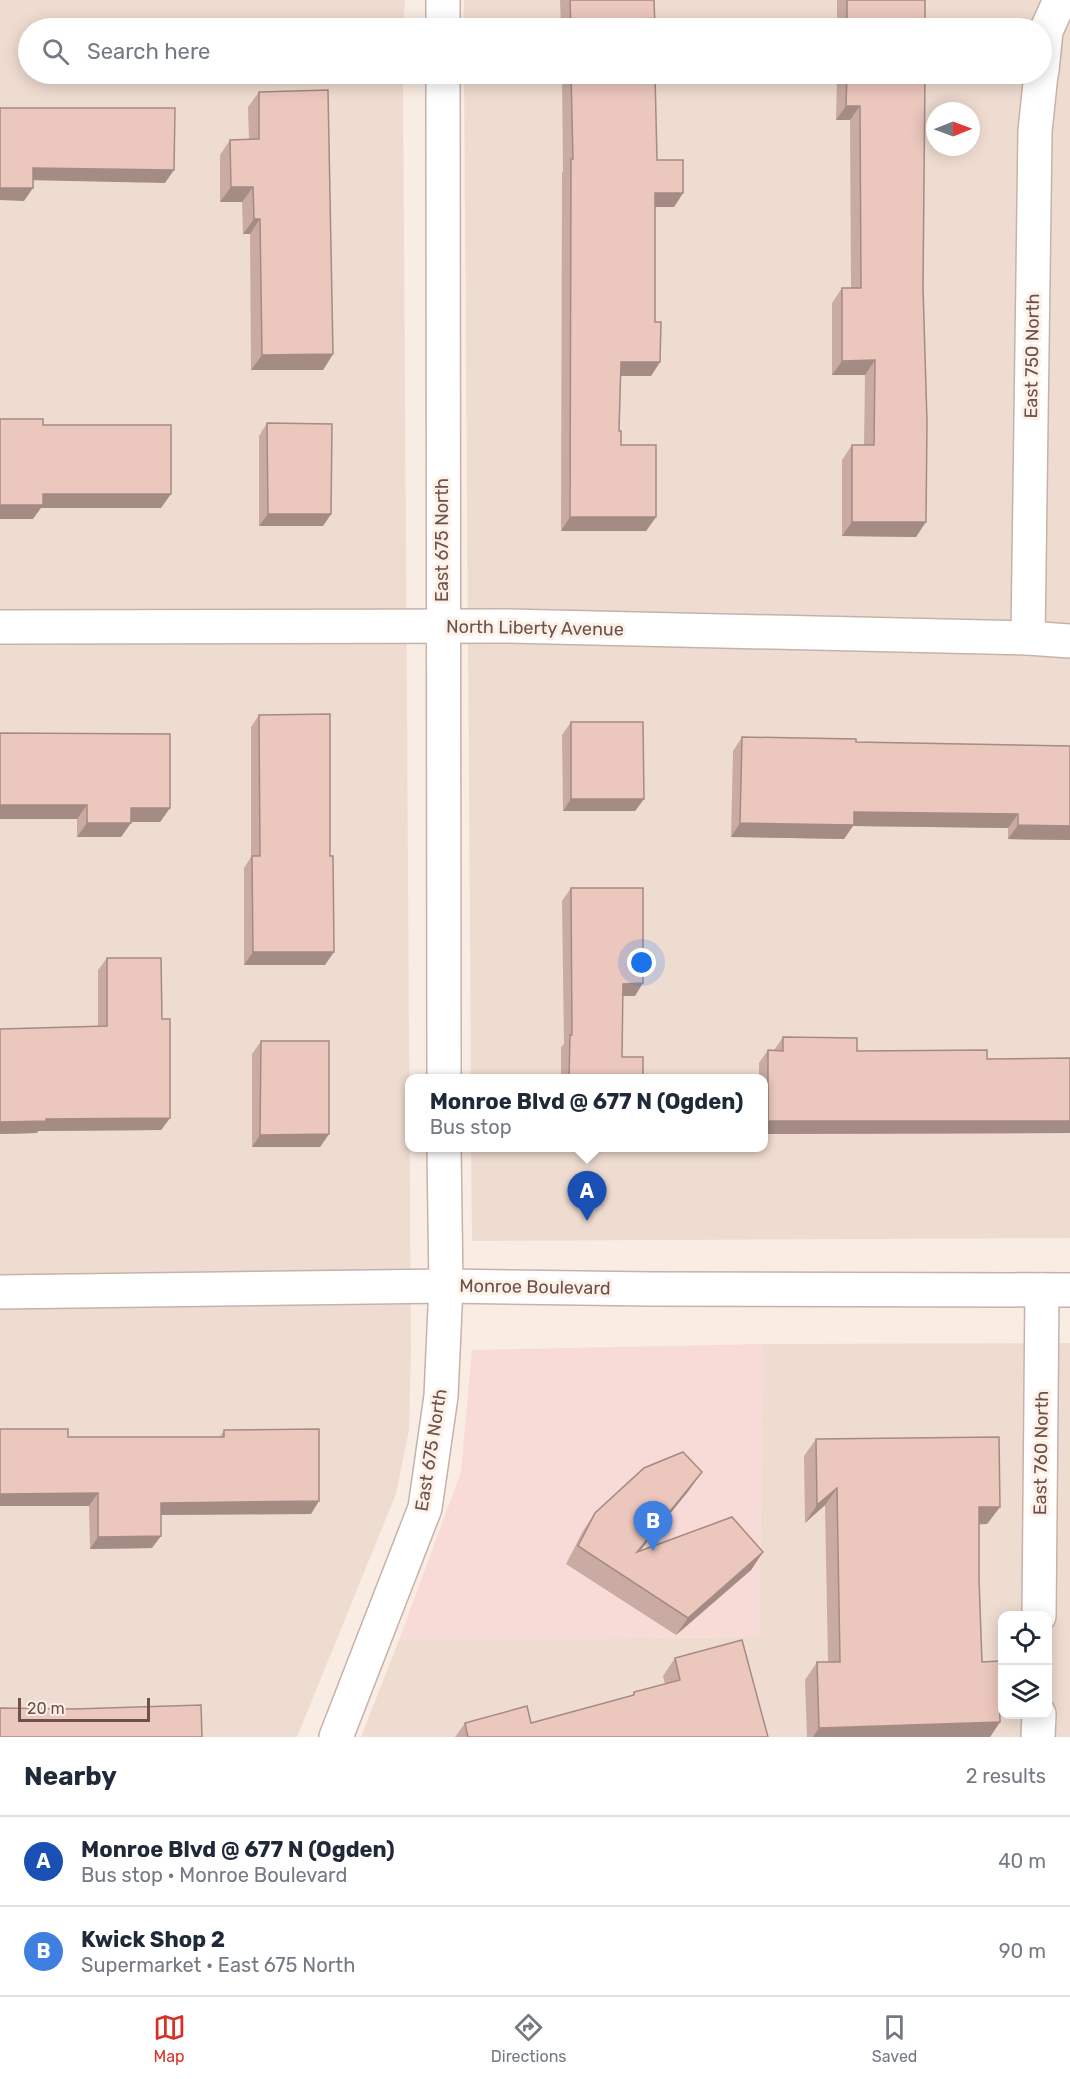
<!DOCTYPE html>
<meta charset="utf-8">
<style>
:root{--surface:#fff;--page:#f6f6f7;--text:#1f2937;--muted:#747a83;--line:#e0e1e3;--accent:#d93025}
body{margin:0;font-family:Rubik,sans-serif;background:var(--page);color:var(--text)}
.controls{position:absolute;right:18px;bottom:18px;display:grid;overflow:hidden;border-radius:12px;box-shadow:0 3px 15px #0003}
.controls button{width:54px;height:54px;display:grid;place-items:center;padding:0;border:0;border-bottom:2px solid var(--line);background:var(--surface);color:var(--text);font:30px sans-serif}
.compass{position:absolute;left:926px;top:102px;width:54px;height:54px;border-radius:50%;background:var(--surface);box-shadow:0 3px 15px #0003;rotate:89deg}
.scale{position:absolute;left:18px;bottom:15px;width:132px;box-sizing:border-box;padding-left:6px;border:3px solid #6d514c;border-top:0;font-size:16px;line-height:21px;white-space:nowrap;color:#6d514c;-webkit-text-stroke:4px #fcf0e7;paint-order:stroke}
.you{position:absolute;left:642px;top:963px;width:21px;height:21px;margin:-15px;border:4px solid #fff;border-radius:50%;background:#1a73e8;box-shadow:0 0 0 9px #1a73e833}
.badge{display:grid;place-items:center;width:39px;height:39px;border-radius:50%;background:var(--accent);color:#fff;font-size:20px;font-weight:700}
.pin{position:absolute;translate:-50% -50px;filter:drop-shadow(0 2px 3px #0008)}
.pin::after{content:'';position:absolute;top:32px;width:21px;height:18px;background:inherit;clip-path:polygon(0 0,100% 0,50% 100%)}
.popup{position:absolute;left:405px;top:1074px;width:363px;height:78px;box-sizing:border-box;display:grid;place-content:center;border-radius:12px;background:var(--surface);filter:drop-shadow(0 2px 4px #0005);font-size:20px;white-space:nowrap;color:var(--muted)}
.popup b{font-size:22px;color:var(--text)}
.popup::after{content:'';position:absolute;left:50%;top:100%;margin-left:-12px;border:12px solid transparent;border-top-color:var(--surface)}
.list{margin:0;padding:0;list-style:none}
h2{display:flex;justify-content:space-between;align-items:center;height:78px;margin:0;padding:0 24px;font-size:26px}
h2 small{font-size:20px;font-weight:400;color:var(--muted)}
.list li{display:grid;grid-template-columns:39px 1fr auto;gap:18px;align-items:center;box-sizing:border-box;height:90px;padding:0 24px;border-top:2px solid var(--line)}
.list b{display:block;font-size:22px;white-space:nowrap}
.list p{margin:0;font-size:20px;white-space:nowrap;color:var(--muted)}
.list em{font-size:20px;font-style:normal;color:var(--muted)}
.icon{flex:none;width:33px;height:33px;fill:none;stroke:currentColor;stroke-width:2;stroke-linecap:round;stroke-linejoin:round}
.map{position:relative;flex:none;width:1070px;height:1737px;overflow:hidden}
.search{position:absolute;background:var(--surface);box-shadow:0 3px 15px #0003;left:18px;right:18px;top:18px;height:66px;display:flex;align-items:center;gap:15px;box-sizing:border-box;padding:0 21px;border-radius:33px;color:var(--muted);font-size:22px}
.sheet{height:258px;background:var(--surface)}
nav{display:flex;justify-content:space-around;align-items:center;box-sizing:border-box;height:84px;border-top:2px solid var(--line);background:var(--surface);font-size:16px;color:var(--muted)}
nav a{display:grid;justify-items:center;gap:3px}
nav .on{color:var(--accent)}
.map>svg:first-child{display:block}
</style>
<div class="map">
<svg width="1070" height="1737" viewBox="0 0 1070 1737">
<rect width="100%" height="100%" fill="#f9ece2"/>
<g fill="#efdcd1" fill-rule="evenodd">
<polygon points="0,0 405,0 403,28 28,28 28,74 403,74 411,1351 409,1430 396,1494 297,1737 0,1737"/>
<path d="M 464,0 L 1070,0 L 1070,1238 L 472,1241 L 471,1148 L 764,1148 L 764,1078 L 471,1078 L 464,74 L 1042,74 L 1042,28 L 463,28 ZM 935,111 L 971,111 L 971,147 L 935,147 Z"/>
<path d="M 1070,1343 L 1070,1737 L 361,1737 L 399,1640 L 759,1637 L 763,1344 ZM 1002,1616 L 1048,1616 L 1048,1714 L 1002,1714 Z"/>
</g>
<polygon fill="#f8dad7" points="763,1344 759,1637 399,1640 461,1472 472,1350"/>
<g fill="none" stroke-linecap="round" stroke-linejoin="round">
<defs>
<g id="minor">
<polyline points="443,28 443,0"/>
<polyline points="1042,70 1046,31 1060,0"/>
<polyline points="443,74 444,1078"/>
<polyline points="0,627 508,626 1028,638 1070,641"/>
<polyline points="1028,638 1035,131 1041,74"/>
<polyline points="1039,1616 1042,1290"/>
<polyline points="336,1737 425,1508 441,1396 446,1286 444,1148"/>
<polyline points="1038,1737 1039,1714"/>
</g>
<polyline id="tertiary" points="0,1292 446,1286 651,1289 1070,1290"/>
</defs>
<use href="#minor" stroke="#c7b2ab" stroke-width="36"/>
<use href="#tertiary" stroke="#c7b2ab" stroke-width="36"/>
<use href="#minor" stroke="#fff" stroke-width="33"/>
<use href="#tertiary" stroke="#fff" stroke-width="33"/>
</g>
<g fill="#caaba3">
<polygon points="560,0 654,0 655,28 561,28"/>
<rect x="837" y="0" width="88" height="28"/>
<polygon points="562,74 655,74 657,160 683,193 674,207 655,207 655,322 660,362 651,376 621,376 619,431 621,445 656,517 646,531 561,531 562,173 563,171"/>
<polygon points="837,74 925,74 916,537 842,536 842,460 852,445 864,445 865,375 832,375 832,303 842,288 851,288 850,120 836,120"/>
<polygon points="259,92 333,354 323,370 251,370 250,234 243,234 242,202 220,202 220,155 230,140 249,139 248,107"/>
<polygon points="267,423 331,514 323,526 259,526 259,436"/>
<polygon points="259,715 325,965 244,965 244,868 251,857 251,727"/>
<polygon points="571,722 644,799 635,811 563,811 562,735"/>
<polygon points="0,733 170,808 160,822 131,822 121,837 77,837 77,819 0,819"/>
<polygon points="742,737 856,742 1070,746 1070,840 1008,839 1008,828 853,826 844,839 731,837 733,751"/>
<polygon points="571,888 635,996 623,996 622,1057 643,1078 561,1078 561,1047 564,1044 562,901"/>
<polygon points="107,958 162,1019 170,1118 161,1130 38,1131 37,1133 0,1134 0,1029 98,1026 98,970"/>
<polygon points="783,1037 857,1051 987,1059 1070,1133 764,1134 764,1078 759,1078 759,1063 768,1050 774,1050"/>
<polygon points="261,1041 329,1134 320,1147 252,1147 252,1054"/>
<polygon points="0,1429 68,1437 220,1437 224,1430 311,1514 161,1515 152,1548 90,1549 89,1506 0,1506"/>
<polygon points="816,1439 1000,1507 987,1524 979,1524 979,1579 982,1662 1000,1722 990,1737 807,1737 805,1680 817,1662 828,1662 825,1505 805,1523 804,1456"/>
<polygon points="690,1489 640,1551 763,1552 751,1570 676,1635 566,1564 583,1531 595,1513"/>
<polygon points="675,1658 768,1737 455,1737 465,1723 531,1723 632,1696 634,1692 665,1684 663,1676"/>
</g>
<g fill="#a48b84">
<polygon points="846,106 860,106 850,120 836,120"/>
<polygon points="33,168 174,170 165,183 24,180"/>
<polygon points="231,187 253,187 242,202 220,202"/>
<polygon points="0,188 33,188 24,201 0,200"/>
<polygon points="655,193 683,193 674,207 646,207"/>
<polygon points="254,219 260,219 250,234 243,234"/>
<polygon points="333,354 323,370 251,370 262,355"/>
<polygon points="875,360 865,375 832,375 842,361"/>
<polygon points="621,362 660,362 651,376 611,376"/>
<polygon points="43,494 171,494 161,508 41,508 33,519 0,519 0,505"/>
<polygon points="268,514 331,514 323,526 259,526"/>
<polygon points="570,517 656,517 646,531 561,531"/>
<polygon points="852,522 926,522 916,537 842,536"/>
<polygon points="571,799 644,799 635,811 563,811"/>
<polygon points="0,805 87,805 77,819 0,819"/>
<polygon points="131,808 170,808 160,822 121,822"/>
<polygon points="854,812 1018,814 1008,828 853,826 844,839 731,837 740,823"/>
<polygon points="87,823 131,823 121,837 77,837"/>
<polygon points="1018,825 1070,826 1070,840 1008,839"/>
<polygon points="253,952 334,952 325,965 244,965"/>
<polygon points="643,983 635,996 614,996 623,984"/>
<polygon points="170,1118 161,1130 38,1131 37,1133 0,1134 0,1122 46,1119"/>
<polygon points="768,1121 1070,1121 1070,1133 764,1134 764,1127"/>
<polygon points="329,1134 320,1147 252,1147 260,1135"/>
<polygon points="702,1472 690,1489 625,1569 637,1552"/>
<polygon points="837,1488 825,1505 805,1523 817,1505"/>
<polygon points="98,1493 89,1506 0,1506 0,1494"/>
<polygon points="319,1501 311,1514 152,1515 161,1503"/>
<polygon points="979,1507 1000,1507 987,1524 967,1525"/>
<polygon points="161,1536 152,1548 90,1549 98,1537"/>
<polygon points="763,1552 751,1570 676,1635 688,1618"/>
<polygon points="1000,1722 990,1737 813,1737 819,1728"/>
</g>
<g fill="#ebc7bd" stroke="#a48b84" stroke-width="1.5">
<polygon points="570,0 654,0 655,28 571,28"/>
<rect x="847" y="0" width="78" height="28"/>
<polygon points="571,74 655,74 657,160 683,160 683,193 655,193 655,322 661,322 660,362 621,362 619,431 621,431 621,445 656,445 656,517 570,517 571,159 573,159"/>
<polygon points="847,74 925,74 923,287 927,422 926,522 852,522 852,445 874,445 875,360 842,361 842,288 861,288 860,106 846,106"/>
<polygon points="328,90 333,354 262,355 260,219 254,219 253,187 231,187 230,140 259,139 259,92"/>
<polygon points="0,108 175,108 174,170 33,168 33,188 0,188"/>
<polygon points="0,419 43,419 43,425 171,425 171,494 43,494 43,505 0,505"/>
<polygon points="267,423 332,424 331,514 268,514"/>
<polygon points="330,714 330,856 333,856 334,952 253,952 252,856 260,856 259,715"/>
<polygon points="571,722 643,722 644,799 571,799"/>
<polygon points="0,733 170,734 170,808 131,808 131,823 87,823 87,805 0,805"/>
<polygon points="742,737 856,739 856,742 1070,746 1070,826 1018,825 1018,814 854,812 854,825 740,823"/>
<polygon points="571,888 643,888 643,983 623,984 622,1057 643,1057 643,1078 569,1078 570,1035 572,1035"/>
<polygon points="107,958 161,958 162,1019 170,1019 170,1118 46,1119 46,1121 0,1122 0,1029 107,1026"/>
<polygon points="783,1037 857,1038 857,1051 987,1050 987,1059 1070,1058 1070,1121 768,1121 768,1050 783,1051"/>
<polygon points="261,1041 329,1041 329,1134 260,1135"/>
<polygon points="0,1429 68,1429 68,1437 224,1437 224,1430 319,1429 319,1501 161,1503 161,1536 98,1537 98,1493 0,1494"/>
<polygon points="999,1437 1000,1507 979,1507 979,1579 982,1662 999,1661 1000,1722 819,1728 817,1662 840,1662 837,1488 817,1505 816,1439"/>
<polygon points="683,1452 702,1472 637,1552 732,1517 763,1552 688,1618 578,1546 595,1513 644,1468"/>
<polygon points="742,1640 768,1737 468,1737 465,1723 527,1706 531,1723 634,1695 634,1692 680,1680 675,1658"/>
<polygon points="201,1705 202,1737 0,1737 0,1708 74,1709"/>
</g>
<g text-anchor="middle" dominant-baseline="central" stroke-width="6" stroke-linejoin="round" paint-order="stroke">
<g font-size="18" fill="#6d514c" stroke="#fcf0e7">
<text transform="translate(1032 356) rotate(-89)">East 750 North</text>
<text transform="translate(442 540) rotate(-90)">East 675 North</text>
<text transform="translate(535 628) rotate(1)">North Liberty Avenue</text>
<text transform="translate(535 1287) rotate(1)">Monroe Boulevard</text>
<text transform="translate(431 1450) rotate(-81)">East 675 North</text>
<text transform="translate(1041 1453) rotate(-89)">East 760 North</text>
</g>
</g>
</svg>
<div class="controls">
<button><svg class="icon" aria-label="locate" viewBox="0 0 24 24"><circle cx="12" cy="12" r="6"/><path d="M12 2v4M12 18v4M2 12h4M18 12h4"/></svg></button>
<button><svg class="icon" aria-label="layers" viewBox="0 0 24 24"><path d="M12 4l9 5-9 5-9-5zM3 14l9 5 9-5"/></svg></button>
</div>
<svg class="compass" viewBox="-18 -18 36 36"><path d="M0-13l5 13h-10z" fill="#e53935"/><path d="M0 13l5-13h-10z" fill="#747a83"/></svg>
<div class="scale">20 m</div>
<div class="you"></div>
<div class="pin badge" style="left:587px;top:1221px;background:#1a4fb4">A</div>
<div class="popup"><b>Monroe Blvd @ 677 N (Ogden)</b>Bus stop</div>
<div class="pin badge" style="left:653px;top:1551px;background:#3f7fe0">B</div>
<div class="search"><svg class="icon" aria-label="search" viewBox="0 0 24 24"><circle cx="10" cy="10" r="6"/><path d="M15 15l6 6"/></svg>Search here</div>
</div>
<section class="sheet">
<h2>Nearby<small>2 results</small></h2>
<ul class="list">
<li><span class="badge" style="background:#1a4fb4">A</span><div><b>Monroe Blvd @ 677 N (Ogden)</b><p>Bus stop · Monroe Boulevard</p></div><em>40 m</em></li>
<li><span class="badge" style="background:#3f7fe0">B</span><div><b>Kwick Shop 2</b><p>Supermarket · East 675 North</p></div><em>90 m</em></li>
</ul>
</section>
<nav>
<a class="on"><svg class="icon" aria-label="map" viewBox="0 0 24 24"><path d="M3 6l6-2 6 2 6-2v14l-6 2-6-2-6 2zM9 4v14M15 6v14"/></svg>Map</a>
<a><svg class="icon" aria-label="directions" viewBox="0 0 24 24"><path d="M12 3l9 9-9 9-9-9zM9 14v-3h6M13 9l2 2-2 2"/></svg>Directions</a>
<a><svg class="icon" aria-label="saved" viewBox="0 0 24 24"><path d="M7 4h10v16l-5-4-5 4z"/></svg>Saved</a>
</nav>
